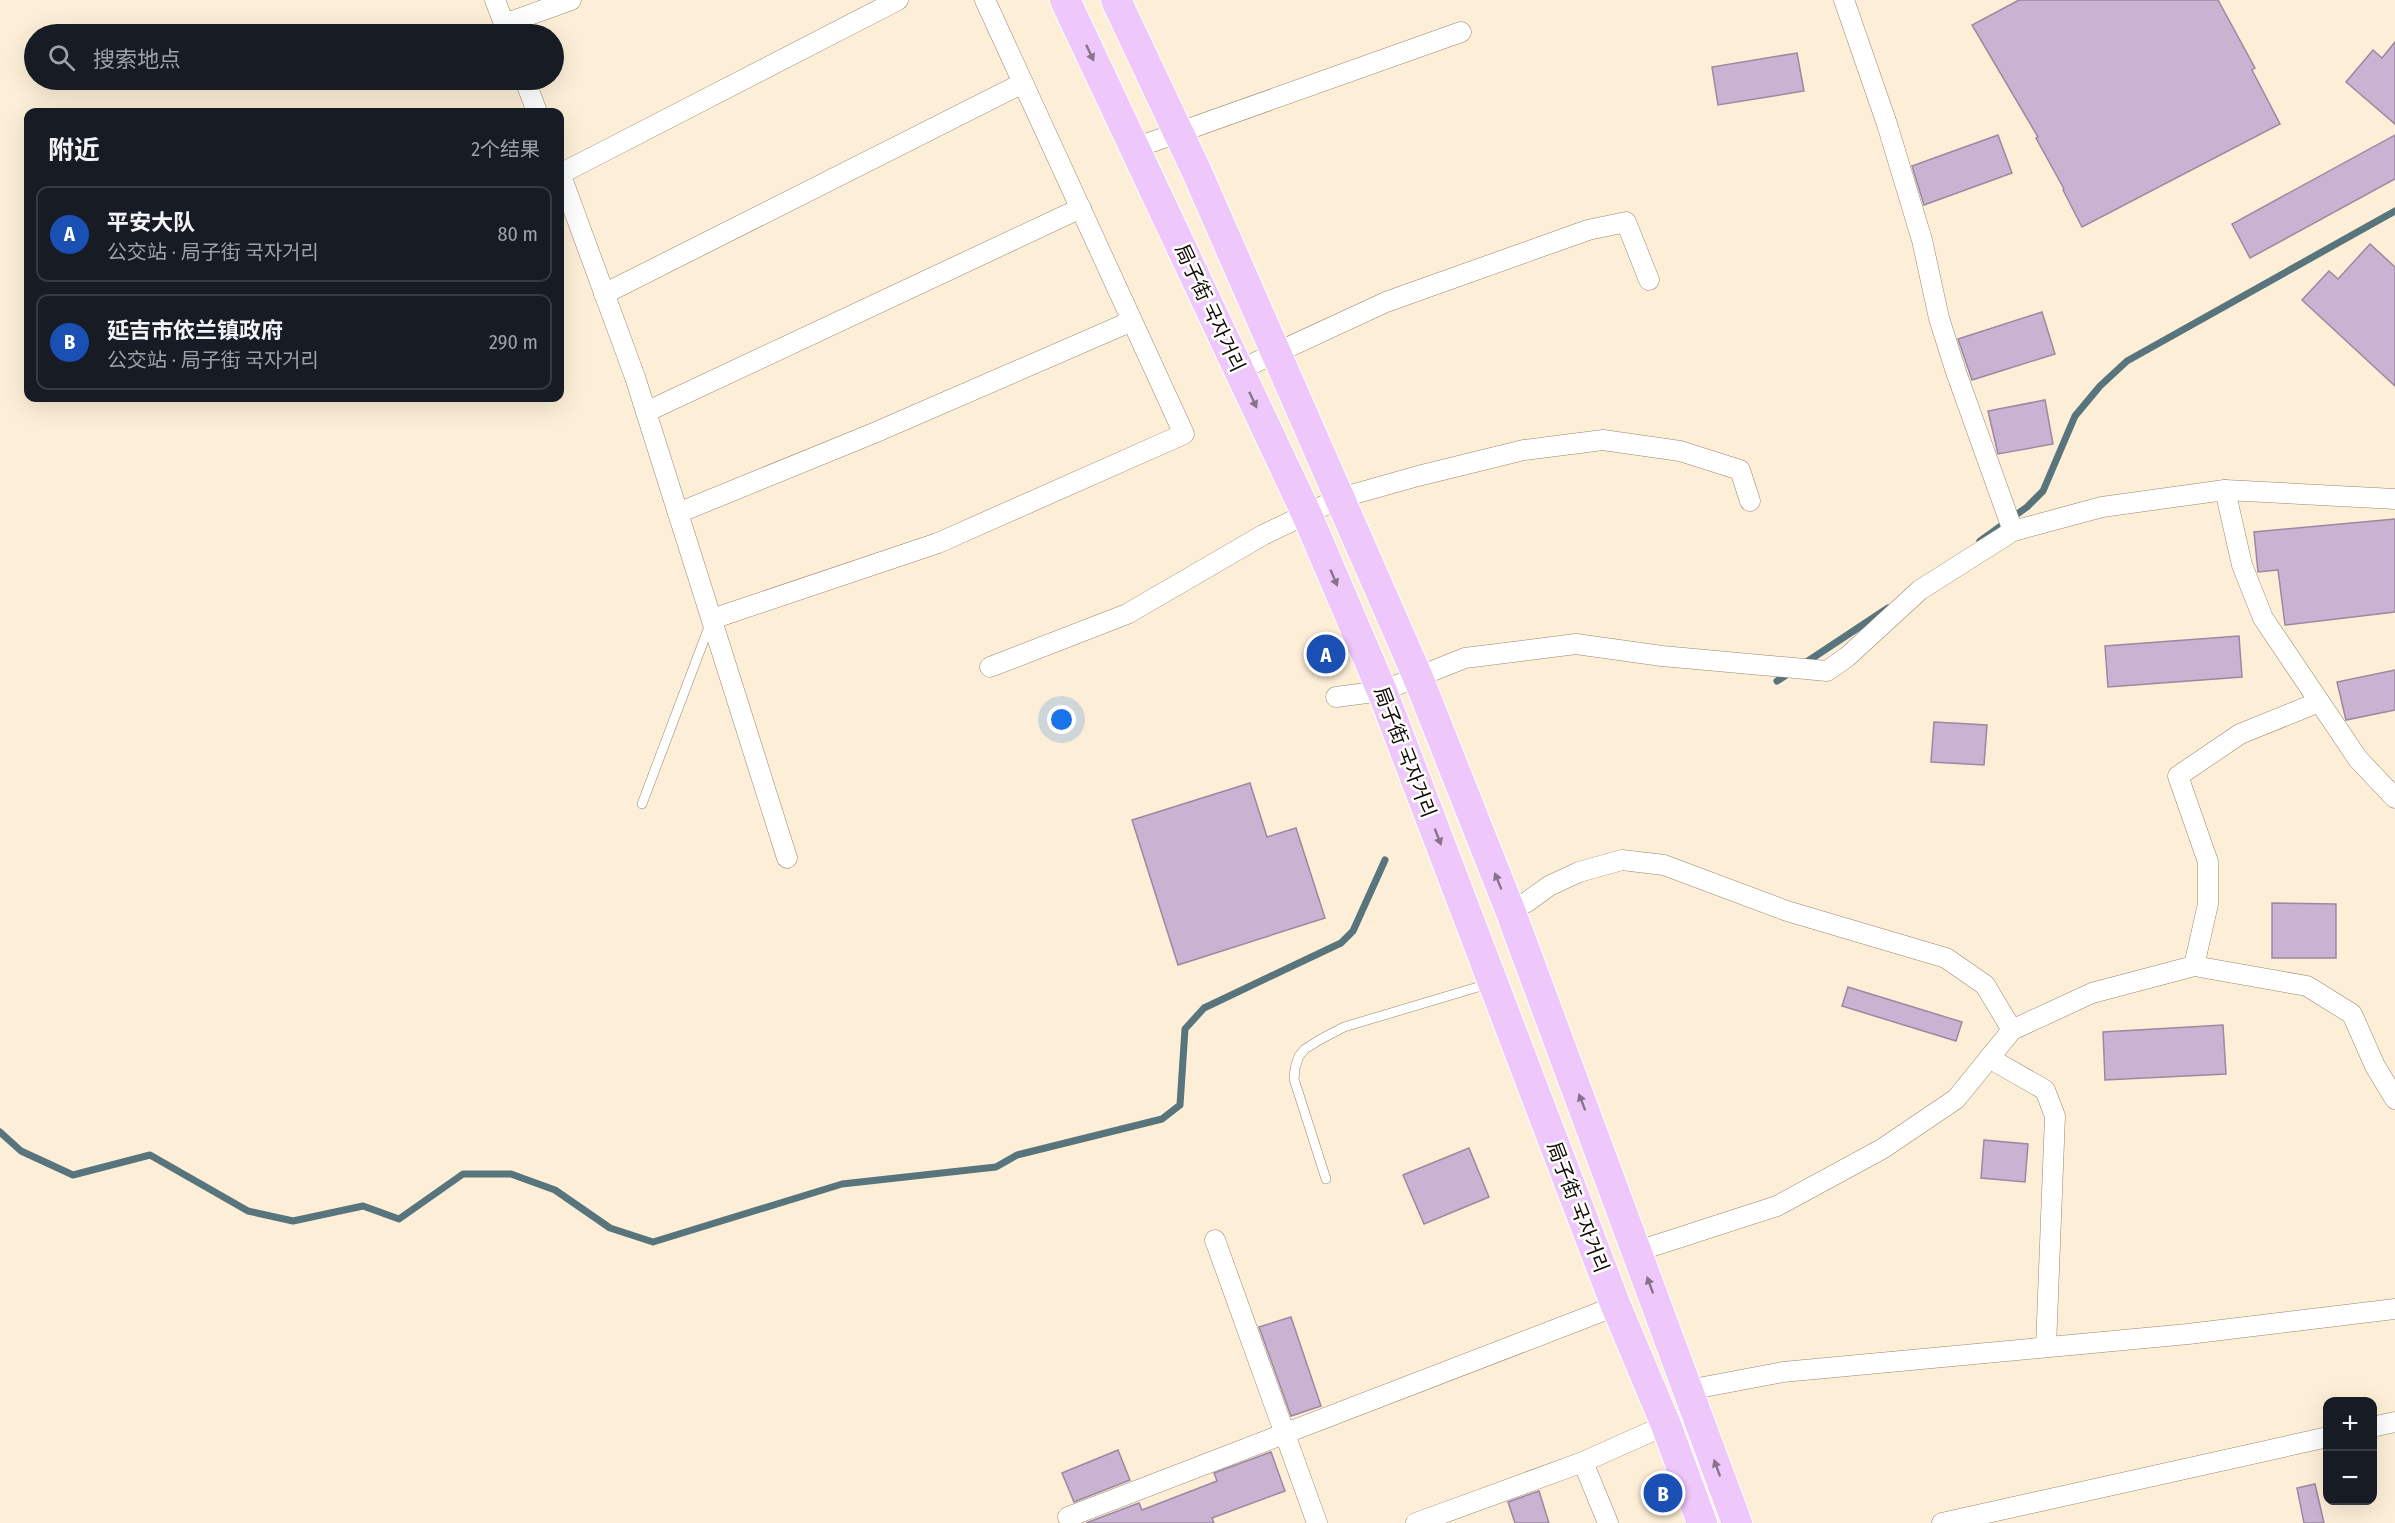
<!DOCTYPE html>
<html lang="zh">
<meta charset="utf-8">
<style>
:root{--surface:#171b24;--page:#242831;--text:#f1f3f6;--muted:#9ea1a6;--line:#363941;--accent:#98b687}
body{margin:0;font-family:"Fira Sans Condensed","Noto Sans SC","Noto Sans KR",sans-serif;background:var(--page);color:var(--text)}
.controls{position:absolute;right:18px;bottom:18px;display:grid;overflow:hidden;border-radius:12px;box-shadow:0 6px 24px #0002}
.controls button{width:54px;height:54px;display:grid;place-items:center;padding:0;border:0;border-bottom:2px solid var(--line);background:var(--surface);color:var(--text);font:30px sans-serif}
.you{position:absolute;left:1062px;top:720px;width:21px;height:21px;margin:-15px;border:4px solid #fff;border-radius:50%;background:#1a73e8;box-shadow:0 0 0 9px #1a73e833}
.badge{display:grid;place-items:center;width:39px;height:39px;border-radius:50%;background:var(--accent);color:#fff;font-size:20px;font-weight:700}
.pin{position:absolute;translate:-50% -50%;border:3px solid #fff;box-shadow:0 2px 6px #0006}
.list{margin:0;padding:0;list-style:none}
h2{display:flex;justify-content:space-between;align-items:center;height:78px;margin:0;padding:0 24px;font-size:26px}
h2 small{font-size:20px;font-weight:400;color:var(--muted)}
.list li{display:grid;grid-template-columns:39px 1fr auto;gap:18px;align-items:center;box-sizing:border-box;height:96px;margin:0 12px 12px;padding:0 12px;border:2px solid var(--line);border-radius:12px}
.list b{display:block;font-size:22px;white-space:nowrap}
.list p{margin:0;font-size:20px;white-space:nowrap;color:var(--muted)}
.list em{font-size:20px;font-style:normal;color:var(--muted)}
.icon{flex:none;width:33px;height:33px;fill:none;stroke:currentColor;stroke-width:2;stroke-linecap:round;stroke-linejoin:round}
.map{position:relative;flex:none;width:2395px;height:1523px;overflow:hidden}
.search{position:absolute;background:var(--surface);box-shadow:0 6px 24px #0002;left:24px;top:24px;width:540px;height:66px;display:flex;align-items:center;gap:15px;box-sizing:border-box;padding:0 21px;border-radius:33px;color:var(--muted);font-size:22px}
.panel{position:absolute;background:var(--surface);box-shadow:0 6px 24px #0002;left:24px;top:108px;width:540px;height:294px;border-radius:12px}
.map>svg:first-child{display:block}
</style>
<div class="map">
<svg width="2395" height="1523" viewBox="0 0 2395 1523">
<rect width="100%" height="100%" fill="#fdefd7"/>
<g fill="none" stroke-linecap="round" stroke-linejoin="round">
<g stroke="#58747c" stroke-width="7">
<polyline points="1980,541 2027,507 2043,491 2075,416 2100,386 2127,361 2395,211"/>
<polyline points="1805,663 1888,608"/>
<polyline points="1777,681 1791,672"/>
<polyline points="0,1132 21,1151 73,1175 150,1155 248,1211 293,1221 363,1206 399,1219 463,1174 511,1174 555,1190 610,1228 653,1242 842,1184 996,1167 1017,1155 1162,1119 1180,1105 1185,1029 1204,1008 1341,943 1353,931 1385,860"/>
</g>
</g>
<g fill="#cab2d2" stroke="#9b88a1" stroke-width="1.5">
<polygon points="2019,0 2218,0 2255,68 2252,70 2280,124 2082,227 2063,190 2064,189 2036,138 2038,137 1972,25"/>
<polygon points="2395,42 2395,124 2346,82 2373,50 2382,58"/>
<polygon points="1797,53 1804,91 1718,105 1712,67"/>
<polygon points="1998,135 2012,173 1924,205 1912,166"/>
<polygon points="2395,135 2395,179 2250,258 2232,224"/>
<polygon points="2370,244 2395,267 2395,386 2302,300 2329,271 2338,279"/>
<polygon points="2042,312 2055,354 1972,380 1958,339"/>
<polygon points="2045,400 2053,444 1998,454 1988,411"/>
<polygon points="2395,519 2395,612 2285,625 2278,570 2258,572 2254,532"/>
<polygon points="2239,636 2242,677 2108,687 2105,646"/>
<polygon points="2395,670 2395,710 2346,720 2337,682"/>
<polygon points="1934,722 1987,725 1984,765 1931,762"/>
<polygon points="1250,783 1267,837 1296,828 1325,918 1178,965 1132,820"/>
<polygon points="2272,903 2336,904 2336,958 2272,958"/>
<polygon points="1848,987 1962,1022 1956,1041 1842,1006"/>
<polygon points="2223,1025 2226,1074 2105,1080 2103,1032"/>
<polygon points="1984,1140 2028,1144 2025,1182 1981,1178"/>
<polygon points="1469,1148 1489,1197 1424,1224 1403,1175"/>
<polygon points="1291,1317 1321,1406 1291,1416 1259,1327"/>
<polygon points="1118,1450 1130,1480 1074,1502 1062,1473"/>
<polygon points="1271,1452 1285,1491 1212,1518 1214,1523 1086,1523 1139,1503 1142,1510 1217,1481 1214,1473"/>
<polygon points="2315,1484 2324,1523 2304,1523 2297,1488"/>
<polygon points="1539,1491 1549,1523 1515,1523 1508,1502"/>
</g>
<g fill="none" stroke-linecap="round" stroke-linejoin="round">
<defs>
<g id="service">
<polyline points="642,804 710,624"/>
<polyline points="1326,1179 1294,1079 1295,1068 1299,1056 1305,1049 1321,1039 1344,1027 1488,984"/>
</g>
<g id="minor">
<polyline points="495,0 508,34"/>
<polyline points="1844,0 1887,124 1922,240 1939,318 1956,372 2013,531"/>
<polyline points="504,24 571,0"/>
<polyline points="525,80 537,112"/>
<polyline points="1135,148 1461,32"/>
<polyline points="560,173 635,377 787,858"/>
<polyline points="560,174 898,0"/>
<polyline points="604,294 1023,83"/>
<polyline points="1239,370 1386,302 1588,230 1626,222 1649,280"/>
<polyline points="646,412 1081,208"/>
<polyline points="2225,490 2242,565 2263,618 2358,759 2395,798"/>
<polyline points="678,513 874,433 1132,321"/>
<polyline points="712,619 938,543 1184,434 985,0"/>
<polyline points="990,667 1127,614 1263,535 1340,498 1418,476 1524,450 1603,440 1680,451 1740,470 1750,501"/>
<polyline points="1336,697 1382,691 1465,658 1576,644 1662,656 1827,671 1847,657 1920,590 2013,531 2102,507 2225,490 2395,499"/>
<polyline points="1510,910 1527,902 1549,886 1579,872 1622,860 1664,865 1787,911 1946,958 1985,985 2012,1030"/>
<polyline points="2194,966 2208,904 2208,862 2178,776 2240,734 2319,702"/>
<polyline points="1989,1058 2045,1090 2055,1116 2046,1347"/>
<polyline points="1215,1240 1317,1523"/>
<polyline points="1638,1251 1777,1206 1882,1149 1956,1099 2012,1030 2092,993 2194,966 2307,986 2352,1014 2375,1066 2395,1099"/>
<polyline points="1688,1390 1783,1372 2188,1334 2395,1309"/>
<polyline points="2372,1427 2395,1422"/>
<polyline points="1583,1462 1608,1523"/>
<polyline points="1068,1517 1616,1306"/>
<polyline points="1416,1523 1583,1462 1677,1420"/>
<polyline points="1942,1523 2328,1437"/>
</g>
<g id="primary">
<polyline points="1065,0 1307,515 1382,691 1616,1306 1666,1425 1702,1523"/>
<polyline points="1116,0 1196,170 1417,675 1510,910 1737,1523"/>
</g>
</defs>
<use href="#service" stroke="#97876c" stroke-width="10"/>
<use href="#minor" stroke="#97876c" stroke-width="21"/>
<use href="#primary" stroke="#fff" stroke-width="32"/>
<use href="#service" stroke="#fff" stroke-width="9"/>
<use href="#minor" stroke="#fff" stroke-width="20"/>
<use href="#primary" stroke="#eec7fb" stroke-width="30"/>
</g>
<defs><path id="oneway-solid" d="M-6-.8H1V-3.2L6.5 0L1 3.2V.8H-6Z" transform="scale(1.5)"/></defs>
<g fill="#8b728b">
<use href="#oneway-solid" transform="translate(1090 53) rotate(65)"/>
<use href="#oneway-solid" transform="translate(1253 400) rotate(65)"/>
<use href="#oneway-solid" transform="translate(1334 578) rotate(67)"/>
<use href="#oneway-solid" transform="translate(1438 837) rotate(69)"/>
<use href="#oneway-solid" transform="translate(1498 881) rotate(-112)"/>
<use href="#oneway-solid" transform="translate(1582 1102) rotate(-111)"/>
<use href="#oneway-solid" transform="translate(1650 1285) rotate(-110)"/>
<use href="#oneway-solid" transform="translate(1717 1468) rotate(-110)"/>
</g>
<g text-anchor="middle" dominant-baseline="central" stroke-width="5" stroke-linejoin="round" paint-order="stroke">
<g font-size="20" fill="#110b03" stroke="#fefefe">
<text transform="translate(1210 308) rotate(65)">局子街 국자거리</text>
<text transform="translate(1405 752) rotate(69)">局子街 국자거리</text>
<text transform="translate(1578 1207) rotate(69)">局子街 국자거리</text>
</g>
</g>
</svg>
<div class="controls">
<button>+</button>
<button>−</button>
</div>
<div class="you"></div>
<div class="pin badge" style="left:1326px;top:654px;background:#1a4fb4">A</div>
<div class="pin badge" style="left:1663px;top:1493px;background:#1a4fb4">B</div>
<div class="search"><svg class="icon" aria-label="search" viewBox="0 0 24 24"><circle cx="10" cy="10" r="6"/><path d="M15 15l6 6"/></svg>搜索地点</div>
<section class="panel">
<h2>附近<small>2个结果</small></h2>
<ul class="list">
<li><span class="badge" style="background:#1a4fb4">A</span><div><b>平安大队</b><p>公交站 · 局子街 국자거리</p></div><em>80 m</em></li>
<li><span class="badge" style="background:#1a4fb4">B</span><div><b>延吉市依兰镇政府</b><p>公交站 · 局子街 국자거리</p></div><em>290 m</em></li>
</ul>
</section>
</div>
